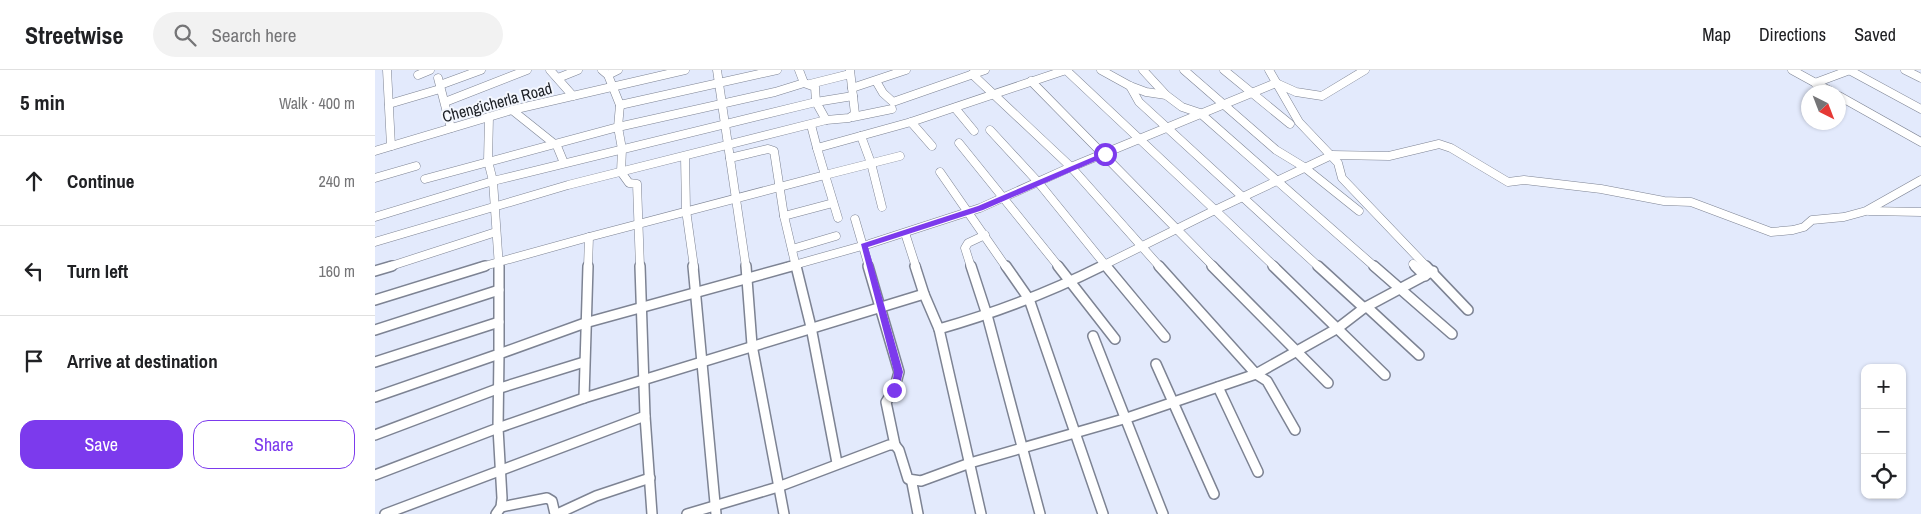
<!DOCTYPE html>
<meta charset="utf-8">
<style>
:root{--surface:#fff;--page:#f2f2f2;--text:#202124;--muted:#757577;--line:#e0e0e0;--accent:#7c3aed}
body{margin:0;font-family:"Archivo Narrow",sans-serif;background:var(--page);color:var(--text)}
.controls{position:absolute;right:15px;bottom:15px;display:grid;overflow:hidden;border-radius:10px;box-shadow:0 1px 4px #0004}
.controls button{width:45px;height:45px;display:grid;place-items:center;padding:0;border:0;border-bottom:1px solid var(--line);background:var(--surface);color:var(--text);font:25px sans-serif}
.compass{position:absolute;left:1426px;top:15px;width:45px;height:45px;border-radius:50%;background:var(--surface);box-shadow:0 1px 4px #0004;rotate:138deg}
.stop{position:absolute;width:15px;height:15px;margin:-11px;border:4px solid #7c3aed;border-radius:50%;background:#fff}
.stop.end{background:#7c3aed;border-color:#fff;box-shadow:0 1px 5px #0008}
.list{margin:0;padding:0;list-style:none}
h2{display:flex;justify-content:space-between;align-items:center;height:65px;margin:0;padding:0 20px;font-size:21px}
h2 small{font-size:16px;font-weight:400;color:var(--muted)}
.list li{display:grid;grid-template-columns:32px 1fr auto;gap:15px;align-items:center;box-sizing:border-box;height:90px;padding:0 20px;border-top:1px solid var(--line)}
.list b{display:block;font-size:19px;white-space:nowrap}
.list em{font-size:16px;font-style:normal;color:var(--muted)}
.actions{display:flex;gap:10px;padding:15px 20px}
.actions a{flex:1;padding:11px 0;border:1px solid var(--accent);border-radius:15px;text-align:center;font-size:18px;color:var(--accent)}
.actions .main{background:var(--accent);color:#fff}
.icon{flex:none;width:28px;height:28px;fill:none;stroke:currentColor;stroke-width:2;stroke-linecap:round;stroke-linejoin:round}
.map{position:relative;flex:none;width:1546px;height:444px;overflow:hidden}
header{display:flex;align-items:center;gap:30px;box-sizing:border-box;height:70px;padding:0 25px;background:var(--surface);border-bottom:1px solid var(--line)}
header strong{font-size:24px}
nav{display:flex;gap:28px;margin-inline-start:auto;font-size:18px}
.search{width:350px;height:45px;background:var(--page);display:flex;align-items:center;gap:12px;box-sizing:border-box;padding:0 18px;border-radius:28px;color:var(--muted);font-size:19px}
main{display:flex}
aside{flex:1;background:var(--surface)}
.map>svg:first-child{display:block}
</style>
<header>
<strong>Streetwise</strong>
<div class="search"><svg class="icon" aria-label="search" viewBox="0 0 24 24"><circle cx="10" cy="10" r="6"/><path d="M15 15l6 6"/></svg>Search here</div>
<nav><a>Map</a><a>Directions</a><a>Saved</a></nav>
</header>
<main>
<aside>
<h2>5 min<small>Walk · 400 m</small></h2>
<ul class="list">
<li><svg class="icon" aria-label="ahead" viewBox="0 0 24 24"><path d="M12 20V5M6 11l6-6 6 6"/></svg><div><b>Continue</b></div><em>240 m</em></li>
<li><svg class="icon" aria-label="left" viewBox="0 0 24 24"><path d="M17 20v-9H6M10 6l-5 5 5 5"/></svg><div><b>Turn left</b></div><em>160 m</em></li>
<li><svg class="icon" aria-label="arrive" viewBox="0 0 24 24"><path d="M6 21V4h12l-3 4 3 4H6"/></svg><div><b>Arrive at destination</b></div></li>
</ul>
<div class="actions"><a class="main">Save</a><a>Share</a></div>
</aside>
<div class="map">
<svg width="1546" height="444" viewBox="0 0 1546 444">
<rect width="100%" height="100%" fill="#e3eafc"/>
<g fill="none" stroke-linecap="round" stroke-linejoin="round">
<defs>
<g id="street-far1">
<polyline points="12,0 16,76"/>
<polyline points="175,0 198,26"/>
<polyline points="227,0 233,5 245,35 402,0"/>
<polyline points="342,0 371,197"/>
<polyline points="726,0 755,16 771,22 791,25 807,37 825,43 1000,197"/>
<polyline points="768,0 791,25"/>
<polyline points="809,0 901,80 929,97 984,141"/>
<polyline points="849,0 915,54"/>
<polyline points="894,0 924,52 963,93 967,108 1052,197"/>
<polyline points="1417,0 1457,22"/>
<polyline points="1474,0 1546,39"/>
<polyline points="1530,0 1546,8"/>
<polyline points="597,4 696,97 785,197"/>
<polyline points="43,5 55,0"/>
<polyline points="233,5 243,0"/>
<polyline points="63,8 76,58"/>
<polyline points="183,8 203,0"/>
<polyline points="501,11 508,23 518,32 610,0"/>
<polyline points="656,11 839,197"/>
<polyline points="1440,13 1475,0"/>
<polyline points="435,14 475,4"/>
<polyline points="65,15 106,0"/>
<polyline points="755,16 764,32 944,197"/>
<polyline points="477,18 531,0"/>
<polyline points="1464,26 1546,72"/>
<polyline points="70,32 152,0"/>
<polyline points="14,34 65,19"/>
<polyline points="580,38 599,61"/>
<polyline points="137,40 182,76 189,93"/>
<polyline points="114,47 113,91 118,111 441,32 440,17 429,13"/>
<polyline points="478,47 517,39"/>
<polyline points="451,50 441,32 478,26"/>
<polyline points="536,52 557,76"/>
<polyline points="436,55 442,78"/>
<polyline points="615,60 663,112 732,197"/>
<polyline points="486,66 496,93 507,137"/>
<polyline points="584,73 684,197"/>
<polyline points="0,81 137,40 310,0"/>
<polyline points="310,87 311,140 319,197"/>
<polyline points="355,88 393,79 399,81 409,146 421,197"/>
<polyline points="565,102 631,197"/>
<polyline points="0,108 41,96"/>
<polyline points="50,109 243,57 245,35"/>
<polyline points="840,140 900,197"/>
<polyline points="840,140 957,85 1014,86 1064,74 1076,78 1133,112 1149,110 1226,119 1289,131 1316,132 1396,162 1418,160 1429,157 1437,150 1469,147 1491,141 1546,110"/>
<polyline points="1494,141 1546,142"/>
<polyline points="409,146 458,133"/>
<polyline points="0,147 118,111 124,197"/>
<polyline points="463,148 450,105 525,86"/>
<polyline points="480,149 494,197"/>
<polyline points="530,163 541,197"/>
<polyline points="0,172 193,115 451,50 474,48 480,44 475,0"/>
<polyline points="417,179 461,166"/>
<polyline points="1038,194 1041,197"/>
<polyline points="13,197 121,162"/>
<polyline points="106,197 214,167"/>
<polyline points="213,197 214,167 450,105 442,78 536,52 691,0 840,140"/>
<polyline points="265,197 262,114 254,113 246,102 247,79 243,57 400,22 429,13 424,0"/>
<polyline points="412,197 494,174 605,138 696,97 901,13 921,22 947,26 990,0"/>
<polyline points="596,197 590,178 593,173 610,165"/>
<polyline points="725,197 840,140"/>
</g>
<g id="street">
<path d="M 213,196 L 209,328 L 549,224 L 564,259 C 620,243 675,222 727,196"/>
<polyline points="265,196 270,346 277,444"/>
<polyline points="318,196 341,444"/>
<polyline points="371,196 377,275 409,444"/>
<polyline points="421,196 436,257 462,393"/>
<polyline points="493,196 524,302 519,320 511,332 520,375"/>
<polyline points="540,196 549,224"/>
<polyline points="596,196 612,245 665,444"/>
<polyline points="631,196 654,229 728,444"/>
<polyline points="683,196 740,269"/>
<polyline points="731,196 790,267"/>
<polyline points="784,196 881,304 963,258 989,238 1058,201"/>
<polyline points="837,196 953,313"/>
<polyline points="898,196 1010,305"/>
<polyline points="943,196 989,238"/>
<polyline points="999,196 1077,264"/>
<polyline points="1040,196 1050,206"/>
<polyline points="1051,196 1093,240"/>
<polyline points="0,201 17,196"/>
<polyline points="0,230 110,196"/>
<polyline points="992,237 1044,285"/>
<polyline points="564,259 606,444"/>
<polyline points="0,260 124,220"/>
<polyline points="718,266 788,444"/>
<polyline points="0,292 124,252"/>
<polyline points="781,294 839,424"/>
<polyline points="843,317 883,402"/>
<polyline points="0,327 124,284 124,196"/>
<polyline points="0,365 122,319 209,292"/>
<polyline points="0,405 123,358 124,284 210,253 417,196"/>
<polyline points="537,413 543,444"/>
<polyline points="126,437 172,428 177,431 180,444"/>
<polyline points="10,444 270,346"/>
<polyline points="121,444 126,437 127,428 123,358 209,328"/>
<polyline points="182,444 221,426 275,408"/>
<polyline points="312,444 403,417 514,375 520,375 524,380 533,409 546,411 595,393 752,348 881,304 892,311 920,360"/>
</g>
</defs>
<use href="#street-far1" stroke="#7d8393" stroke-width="9"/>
<use href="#street" stroke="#7d8393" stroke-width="12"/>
<use href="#street-far1" stroke="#fff" stroke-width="8"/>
<use href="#street" stroke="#fff" stroke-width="9"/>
</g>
<polygon fill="#7c3aed" points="730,82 732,86 608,140 493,177 528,302 523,323 516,323 519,302 486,174 603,136"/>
<g text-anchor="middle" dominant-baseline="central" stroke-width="4" stroke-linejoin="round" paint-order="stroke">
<g font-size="16" fill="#1b1e24" stroke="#f4f7fe">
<text transform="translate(122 32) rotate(-15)">Chengicherla Road</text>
</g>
</g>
</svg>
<div class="controls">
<button>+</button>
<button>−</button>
<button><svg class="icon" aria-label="locate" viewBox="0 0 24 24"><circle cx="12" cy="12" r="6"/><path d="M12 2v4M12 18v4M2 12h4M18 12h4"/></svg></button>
</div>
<svg class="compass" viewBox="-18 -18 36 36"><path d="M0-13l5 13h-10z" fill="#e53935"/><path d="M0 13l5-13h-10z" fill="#757577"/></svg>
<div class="stop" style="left:730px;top:84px"></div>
<div class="stop end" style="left:519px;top:320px"></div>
</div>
</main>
